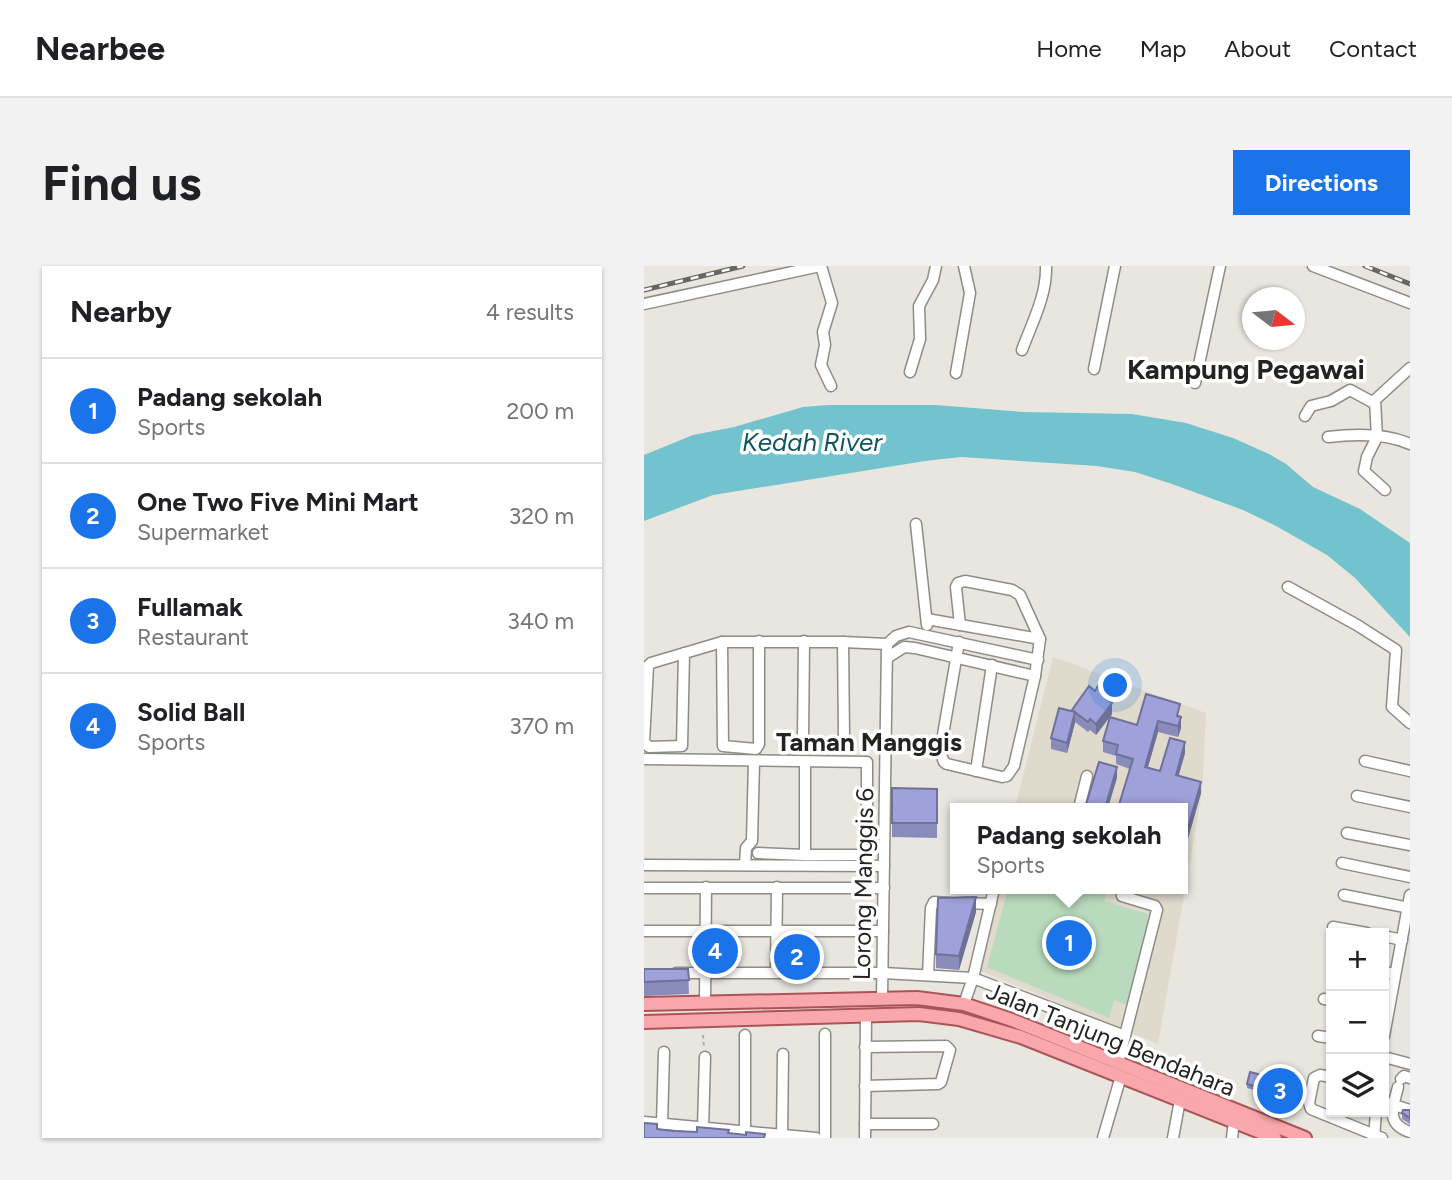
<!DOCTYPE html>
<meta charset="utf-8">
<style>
:root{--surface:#fff;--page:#f2f2f2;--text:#202124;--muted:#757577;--line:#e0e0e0;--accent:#1a73e8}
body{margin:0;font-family:Figtree,sans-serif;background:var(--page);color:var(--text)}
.controls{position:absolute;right:21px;bottom:21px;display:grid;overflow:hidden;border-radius:0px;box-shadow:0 2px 5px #0004}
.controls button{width:63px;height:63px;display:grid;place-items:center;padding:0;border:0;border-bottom:2px solid var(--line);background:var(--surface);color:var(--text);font:35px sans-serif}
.compass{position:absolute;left:598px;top:21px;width:63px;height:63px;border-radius:50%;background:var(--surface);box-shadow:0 2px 5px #0004;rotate:106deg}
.you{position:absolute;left:472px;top:420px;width:24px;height:24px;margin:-18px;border:5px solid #fff;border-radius:50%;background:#1a73e8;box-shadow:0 0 0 10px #1a73e833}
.badge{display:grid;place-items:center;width:46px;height:46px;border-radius:50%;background:var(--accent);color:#fff;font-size:23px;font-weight:700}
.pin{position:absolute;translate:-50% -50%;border:4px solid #fff;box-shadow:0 2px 7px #0006}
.popup{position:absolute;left:306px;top:537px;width:238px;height:91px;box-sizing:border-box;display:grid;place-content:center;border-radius:0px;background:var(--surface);filter:drop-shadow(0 2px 5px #0005);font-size:23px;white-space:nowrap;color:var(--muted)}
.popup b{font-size:26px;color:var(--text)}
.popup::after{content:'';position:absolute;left:50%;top:100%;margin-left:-14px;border:14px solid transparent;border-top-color:var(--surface)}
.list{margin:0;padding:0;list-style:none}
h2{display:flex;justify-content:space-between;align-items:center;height:91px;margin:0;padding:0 28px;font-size:30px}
h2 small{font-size:23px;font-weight:400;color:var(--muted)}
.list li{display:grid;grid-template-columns:46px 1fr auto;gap:21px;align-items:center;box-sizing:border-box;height:105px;padding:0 28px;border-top:2px solid var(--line)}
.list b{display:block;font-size:26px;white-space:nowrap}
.list p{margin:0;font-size:23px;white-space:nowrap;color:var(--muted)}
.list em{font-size:23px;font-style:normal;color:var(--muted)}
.icon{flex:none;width:38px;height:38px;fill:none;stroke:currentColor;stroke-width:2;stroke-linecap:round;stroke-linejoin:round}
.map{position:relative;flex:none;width:766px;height:872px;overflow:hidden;border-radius:0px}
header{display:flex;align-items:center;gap:42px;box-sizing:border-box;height:98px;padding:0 35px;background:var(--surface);border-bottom:2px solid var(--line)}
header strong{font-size:33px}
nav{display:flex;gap:38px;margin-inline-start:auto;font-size:24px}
.intro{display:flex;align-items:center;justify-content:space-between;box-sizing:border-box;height:168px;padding:0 42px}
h1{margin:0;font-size:49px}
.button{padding:18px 32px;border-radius:0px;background:var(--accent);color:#fff;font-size:24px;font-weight:700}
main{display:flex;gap:42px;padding:0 42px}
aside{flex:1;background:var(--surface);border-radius:0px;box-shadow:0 2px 5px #0004}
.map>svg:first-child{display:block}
</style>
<header>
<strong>Nearbee</strong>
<nav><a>Home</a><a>Map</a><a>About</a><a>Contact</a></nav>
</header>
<div class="intro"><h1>Find us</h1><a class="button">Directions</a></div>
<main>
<aside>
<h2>Nearby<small>4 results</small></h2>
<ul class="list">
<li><span class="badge">1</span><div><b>Padang sekolah</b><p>Sports</p></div><em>200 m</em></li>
<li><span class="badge">2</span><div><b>One Two Five Mini Mart</b><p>Supermarket</p></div><em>320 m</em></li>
<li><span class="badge">3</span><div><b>Fullamak</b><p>Restaurant</p></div><em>340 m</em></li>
<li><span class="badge">4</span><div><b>Solid Ball</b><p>Sports</p></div><em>370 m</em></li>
</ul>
</aside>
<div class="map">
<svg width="766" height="872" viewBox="0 0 766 872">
<rect width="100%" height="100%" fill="#e8e6df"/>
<polygon fill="#dfdacc" points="409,391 562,447 558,527 514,778 330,702 350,623 539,623 539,542 371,542"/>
<polygon fill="#b9dabc" points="364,623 463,623 460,635 504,648 503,652 508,654 484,739 470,734 465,752 343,701"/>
<polygon fill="#73c3cf" points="184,139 291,139 379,146 488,148 542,157 589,172 625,188 642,198 669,221 716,243 766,277 766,371 711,312 683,289 632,260 599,244 528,218 491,206 453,200 317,191 281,195 69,229 0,255 0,189 49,169 90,161 159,141"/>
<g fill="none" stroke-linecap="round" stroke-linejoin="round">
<defs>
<g id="minor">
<polyline points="177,0 188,37 179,66 181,79 177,99 187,120"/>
<polyline points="669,0 766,37"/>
<polyline points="0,38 176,0"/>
<path d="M 378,84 C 388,57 403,29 402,0"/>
<polyline points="450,103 471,0"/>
<polyline points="266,106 276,73 275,40 289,14 292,0"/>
<polyline points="312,107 326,27 320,0"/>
<polyline points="551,117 576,0"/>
<polyline points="661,150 667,140 687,135 706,124 730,137"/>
<path d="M 684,171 C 709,168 742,167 766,178"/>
<polyline points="741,224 720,205 723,191 733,171 731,134 766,102"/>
<polyline points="272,258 283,359"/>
<polyline points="644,321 713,359 752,384 748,441 766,457"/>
<polyline points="283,353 396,373"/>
<polyline points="160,375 159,472 159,476 164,479 195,479 200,471 199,376"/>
<polyline points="78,376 79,480 112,483 115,478 115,375"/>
<polyline points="315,376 296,486 300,496 303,498 358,511 363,510 370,500 391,410 396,373 376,329 368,324 321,315 314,317 312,321 316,359"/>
<polyline points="40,387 38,480 5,481 0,476 4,400 7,397 78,376 199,376 243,378 252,370 265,366 394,394"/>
<polyline points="243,392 260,381 271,382 391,410"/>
<polyline points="0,493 223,496 223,589 161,589"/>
<polyline points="721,495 766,505"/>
<polyline points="332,505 348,399"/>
<polyline points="713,530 766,541"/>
<polyline points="435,542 443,510"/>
<polyline points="703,567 766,579"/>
<polyline points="114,587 161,589 161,496"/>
<polyline points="698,597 766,611"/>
<polyline points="0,599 240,600"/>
<polyline points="101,599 102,582 108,575 110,495"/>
<polyline points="0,622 240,622"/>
<polyline points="700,629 766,642"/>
<polyline points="321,637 347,638"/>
<polyline points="689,661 723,667"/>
<polyline points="0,665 239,665"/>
<polyline points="740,670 758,674"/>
<polyline points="132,706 133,621"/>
<polyline points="740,706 751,708"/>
<polyline points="32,707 239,707 329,712 481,770"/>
<polyline points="284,709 287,642 290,636 306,637"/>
<polyline points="238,733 243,378"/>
<polyline points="680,733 687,734"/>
<polyline points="61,736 62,621"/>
<polyline points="320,738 329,712 350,623"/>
<polyline points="674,770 687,772"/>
<polyline points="740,770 766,629"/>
<polyline points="740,791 766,798"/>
<polyline points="474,797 513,644 511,640 478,630 477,623"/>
<polyline points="687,811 676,809 670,812 665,837 667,843 738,872"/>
<polyline points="757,813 760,810 766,812"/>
<polyline points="221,820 294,818 297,816 306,784 302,780 221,781"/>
<path d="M 754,821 C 749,841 741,858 766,866"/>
<polyline points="740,836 766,844"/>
<polyline points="0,856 172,872"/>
<polyline points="18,858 20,786"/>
<polyline points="221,858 289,858"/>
<polyline points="59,862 61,791"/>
<polyline points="101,865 101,769"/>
<polyline points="138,872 139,788"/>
<polyline points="181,872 181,768"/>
<polyline points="221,872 222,749"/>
<polyline points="459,872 477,810"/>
<polyline points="529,872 536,834"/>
<polyline points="588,872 590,855"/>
<polyline points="730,872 732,846"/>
</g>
<g id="major">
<polyline points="0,738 273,732 320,738 368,754 661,872"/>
<polyline points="0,756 275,748 315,753 377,771 631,872"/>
</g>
</defs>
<use href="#minor" stroke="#8e8c85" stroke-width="13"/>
<use href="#major" stroke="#ab5458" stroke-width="16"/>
<polyline stroke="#adaba6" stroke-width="2" stroke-dasharray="3.5 3.5" stroke-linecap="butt" points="59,769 60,782"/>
<use href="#minor" stroke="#fff" stroke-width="10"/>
<use href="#major" stroke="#f8a8ac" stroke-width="12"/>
<defs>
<g id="rail">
<polyline points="721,0 766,18"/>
<polyline points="0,24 99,0"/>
</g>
</defs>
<use href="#rail" stroke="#686763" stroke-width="5"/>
<use href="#rail" stroke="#fff" stroke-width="2.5" stroke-dasharray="8" stroke-linecap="butt"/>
</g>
<g fill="#898bbb">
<polygon points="464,435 468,448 452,469 446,464 444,466 431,456 423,487 407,483 407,472 428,446 428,444"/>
<polygon points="536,449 537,462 534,471 514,466 504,501 516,505 541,487 534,510 557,527 539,590 539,542 486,503 472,498 472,490 459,486 459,475 493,459"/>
<polygon points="248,522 293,523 293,572 248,571"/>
<polygon points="332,646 315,704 292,702 292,688"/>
<polygon points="0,703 44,703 45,728 0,730"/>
<polygon points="603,818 656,823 652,835 603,822"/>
<polygon points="766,844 766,858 758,853 758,847"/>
</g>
<g fill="#6f7199">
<polygon points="468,437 468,448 452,469 452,458"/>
<polygon points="431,446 431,457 423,487 423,477"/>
<polygon points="537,451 537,462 534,471 534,460"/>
<polygon points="514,455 514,466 501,511 501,501"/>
<polygon points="541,476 541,487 532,519 532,509"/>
<polygon points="473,501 473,512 464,542 461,542"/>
<polygon points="557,516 557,527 539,590 539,579"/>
<polygon points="332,631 332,646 315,704 315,690"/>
</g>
<g fill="#9fa2da" stroke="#6f7199" stroke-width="2">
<polygon points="445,420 451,425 454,420 464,428 461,432 468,437 452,458 446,453 444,456 428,444"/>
<polygon points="502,428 536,438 533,450 537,451 534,460 514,455 501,501 516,505 526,472 541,476 532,509 557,516 539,579 539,542 474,542 489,493 472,488 474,479 459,475 466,451 493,459"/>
<polygon points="415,442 431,446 423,477 407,472"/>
<polygon points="455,496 473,501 461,542 441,542"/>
<polygon points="248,522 293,523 293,557 248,557"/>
<polygon points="332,631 315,690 292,688 294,632"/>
<polygon points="0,703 44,703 45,714 0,716"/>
<polygon points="606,806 656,819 652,832 603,818"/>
<polygon points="759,844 766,844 766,852 758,847"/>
<polygon points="0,857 13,858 13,863 29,865 53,866 53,861 85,864 84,867 102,869 102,866 121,868 120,872 0,872"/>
</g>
<g text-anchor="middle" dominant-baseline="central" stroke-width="7" stroke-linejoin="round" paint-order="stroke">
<g font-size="24" fill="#242321" stroke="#fff">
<text transform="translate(219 618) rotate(-89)">Lorong Manggis 6</text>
<text transform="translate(467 773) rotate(22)">Jalan Tanjung Bendahara</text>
</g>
<g font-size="26" font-style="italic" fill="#0e565f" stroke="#fff">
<text x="168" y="176">Kedah River</text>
</g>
<g font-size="26" font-weight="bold" fill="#242321" stroke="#fff">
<text x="225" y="476">Taman Manggis</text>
</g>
<g font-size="28" font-weight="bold" fill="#242321" stroke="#fff">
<text x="602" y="103">Kampung Pegawai</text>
</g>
</g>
</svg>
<div class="controls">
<button>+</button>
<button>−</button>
<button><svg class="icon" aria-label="layers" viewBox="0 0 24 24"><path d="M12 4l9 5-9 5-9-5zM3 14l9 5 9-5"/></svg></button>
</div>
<svg class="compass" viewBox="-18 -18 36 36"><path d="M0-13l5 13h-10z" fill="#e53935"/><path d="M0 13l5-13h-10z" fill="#757577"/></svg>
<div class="you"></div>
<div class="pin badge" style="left:425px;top:677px">1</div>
<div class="popup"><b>Padang sekolah</b>Sports</div>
<div class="pin badge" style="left:153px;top:691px">2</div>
<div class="pin badge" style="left:636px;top:825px">3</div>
<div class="pin badge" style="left:71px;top:685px">4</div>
</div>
</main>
